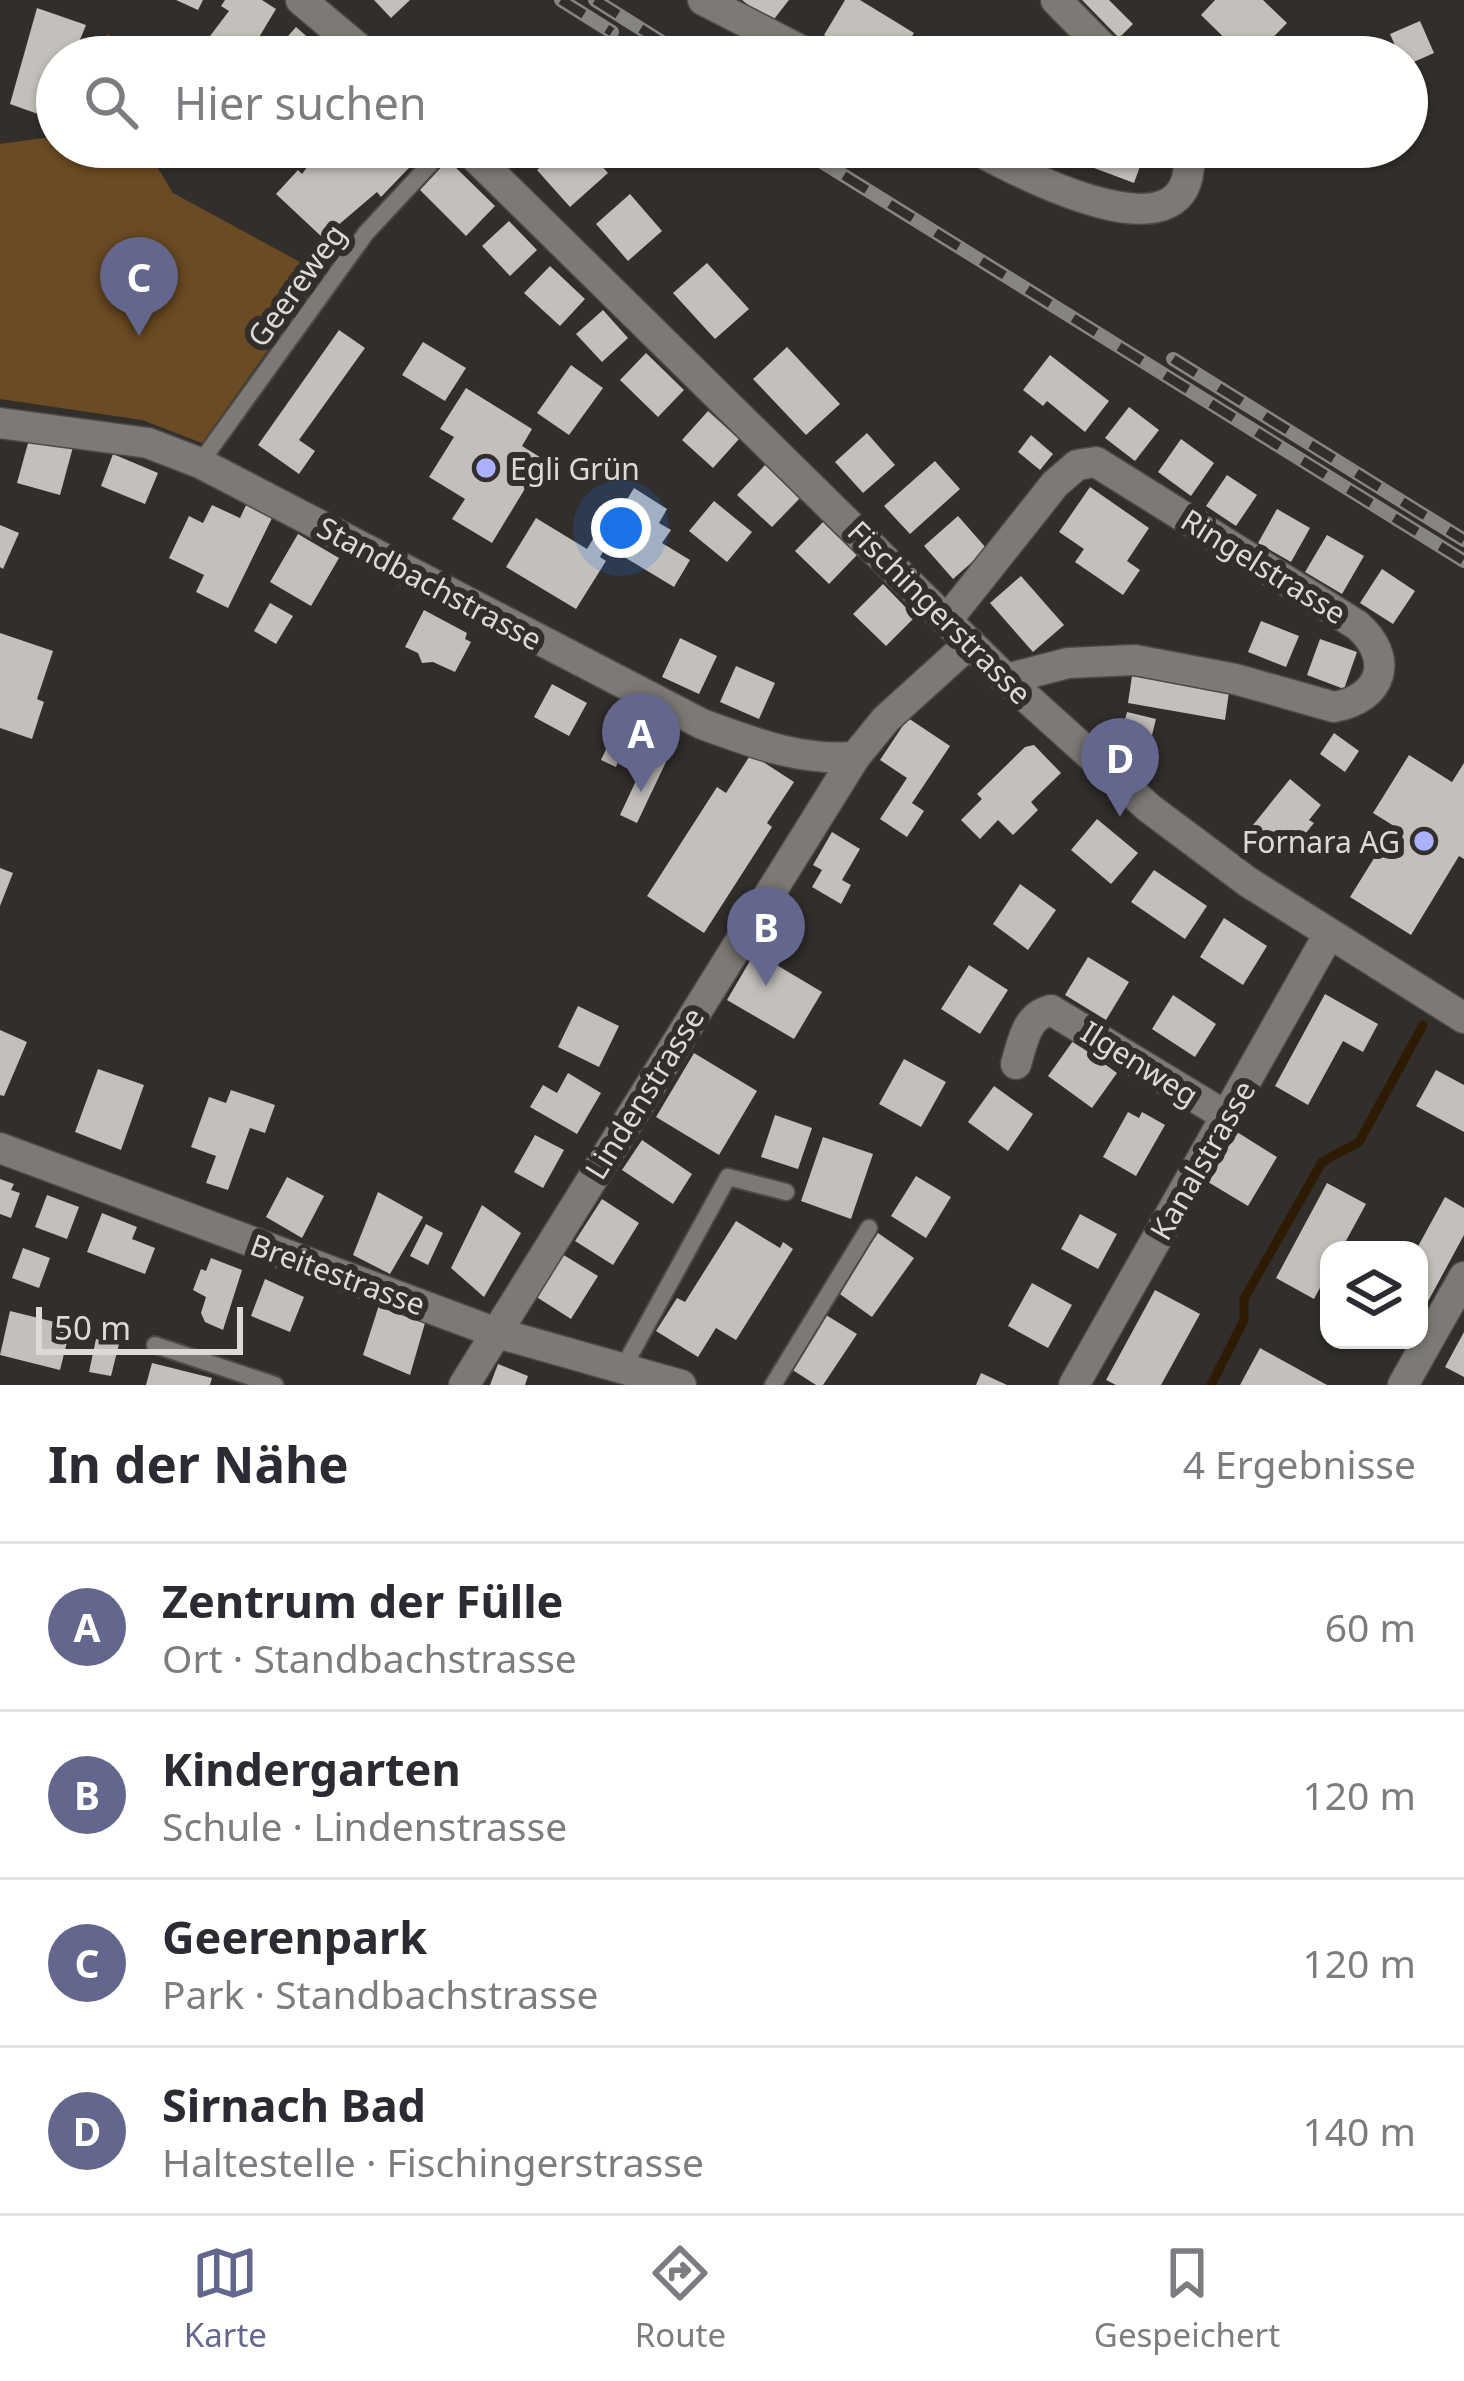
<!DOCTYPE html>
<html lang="de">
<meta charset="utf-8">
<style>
:root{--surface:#fff;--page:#f7f7f7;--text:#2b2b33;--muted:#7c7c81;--line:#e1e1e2;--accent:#64678d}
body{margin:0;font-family:"Noto Sans",sans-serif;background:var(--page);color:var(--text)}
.controls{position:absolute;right:36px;bottom:36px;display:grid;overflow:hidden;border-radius:24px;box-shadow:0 3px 9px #0004}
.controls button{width:108px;height:108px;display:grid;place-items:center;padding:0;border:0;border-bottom:3px solid var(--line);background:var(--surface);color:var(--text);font:60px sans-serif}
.scale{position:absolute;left:36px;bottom:30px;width:207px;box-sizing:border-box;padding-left:12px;border:6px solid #dcdad8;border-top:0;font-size:33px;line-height:42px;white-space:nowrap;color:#dcdad8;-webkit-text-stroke:9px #312e2b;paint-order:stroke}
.you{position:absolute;left:621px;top:528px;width:42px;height:42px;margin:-30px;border:9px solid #fff;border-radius:50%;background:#1a73e8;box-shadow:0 0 0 18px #1a73e833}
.badge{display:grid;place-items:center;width:78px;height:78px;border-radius:50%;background:var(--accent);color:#fff;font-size:39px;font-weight:700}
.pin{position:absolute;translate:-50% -99px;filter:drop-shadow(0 3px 6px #0008)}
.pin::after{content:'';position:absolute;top:63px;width:42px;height:36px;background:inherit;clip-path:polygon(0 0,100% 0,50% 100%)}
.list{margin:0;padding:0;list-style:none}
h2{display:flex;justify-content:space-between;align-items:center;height:156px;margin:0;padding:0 48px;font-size:51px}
h2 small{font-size:39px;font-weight:400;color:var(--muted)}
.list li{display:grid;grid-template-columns:78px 1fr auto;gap:36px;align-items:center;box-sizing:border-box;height:168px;padding:0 48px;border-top:3px solid var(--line)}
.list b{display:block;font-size:45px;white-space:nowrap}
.list p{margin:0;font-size:39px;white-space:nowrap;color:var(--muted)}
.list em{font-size:39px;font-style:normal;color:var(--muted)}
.icon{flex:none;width:66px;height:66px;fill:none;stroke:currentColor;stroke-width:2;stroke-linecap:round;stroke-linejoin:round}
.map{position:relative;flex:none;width:1464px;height:1385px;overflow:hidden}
.search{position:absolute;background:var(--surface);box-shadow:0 3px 9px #0004;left:36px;right:36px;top:36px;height:132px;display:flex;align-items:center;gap:30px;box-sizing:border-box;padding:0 42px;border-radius:66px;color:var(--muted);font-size:45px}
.sheet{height:828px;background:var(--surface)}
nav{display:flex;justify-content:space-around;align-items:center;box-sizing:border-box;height:168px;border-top:3px solid var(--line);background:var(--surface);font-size:33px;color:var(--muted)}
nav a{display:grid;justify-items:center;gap:6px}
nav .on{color:var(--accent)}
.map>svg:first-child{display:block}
</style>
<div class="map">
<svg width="1464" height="1385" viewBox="0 0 1464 1385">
<rect width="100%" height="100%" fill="#312e2b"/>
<g fill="#6b4b23">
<polygon points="107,34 155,57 95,57"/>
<polygon points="57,126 57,147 145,147 173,193 322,274 202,443 142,420 0,399 0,144 51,137"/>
</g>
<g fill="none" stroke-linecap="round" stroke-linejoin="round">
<polyline stroke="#2d1b03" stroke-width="9" points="1211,1385 1244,1320 1244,1299 1322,1162 1359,1142 1423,1025"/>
</g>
<g fill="#c3bfbb">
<polygon points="176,0 203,0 198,10"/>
<polygon points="225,0 262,0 276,9 247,57 210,36 229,11 221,6"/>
<polygon points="374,0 410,0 391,18"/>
<polygon points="742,0 789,0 771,23"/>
<polygon points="845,0 860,0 914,33 899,57 861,57 824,35"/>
<polygon points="1082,0 1109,0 1133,24 1119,38"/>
<polygon points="1215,0 1263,0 1287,23 1254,57 1244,57 1201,15"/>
<polygon points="37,8 86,25 73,57 57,57 57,98 49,118 10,104"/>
<polygon points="1420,21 1434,53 1407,65 1407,57 1400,57 1390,34"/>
<polygon points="296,27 312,41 315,38 335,57 276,57 286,46 282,43"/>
<polygon points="933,42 958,57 924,57"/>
<polygon points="176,147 242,147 242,148 199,162 197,157 182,163"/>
<polygon points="322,147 429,147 381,197 377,192 323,238 276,194 298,170 302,174"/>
<polygon points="562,147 585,147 608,173 570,207 537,170"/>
<polygon points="1027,147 1073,147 1064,164"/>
<polygon points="1092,147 1147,147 1134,183 1086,165"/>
<polygon points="448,160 495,206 466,236 420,190"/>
<polygon points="630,194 662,231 628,261 596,224"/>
<polygon points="509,221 537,250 510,276 482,246"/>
<polygon points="707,263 749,309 715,339 673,293"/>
<polygon points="550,266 585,299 560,326 524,293"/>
<polygon points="603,310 628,338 602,362 576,334"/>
<polygon points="339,330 365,348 299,440 315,451 299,474 258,445"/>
<polygon points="423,342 466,368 445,401 402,375"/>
<polygon points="787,347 840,404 806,435 753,379"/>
<polygon points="646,353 684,390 658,417 620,380"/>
<polygon points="1050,355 1109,401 1085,432 1047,401 1043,406 1023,390"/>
<polygon points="571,365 603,388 569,435 537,413"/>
<polygon points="466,388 532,429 522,446 543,459 492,543 452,519 465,499 429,477 454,437 440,429"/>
<polygon points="1129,407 1159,430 1135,461 1105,438"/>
<polygon points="708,411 739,439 713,468 682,440"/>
<polygon points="867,433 895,465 863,493 835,462"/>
<polygon points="1031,435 1053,454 1040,470 1018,452"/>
<polygon points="30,436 73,447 60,495 17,483"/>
<polygon points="1181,439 1214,463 1191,496 1158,472"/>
<polygon points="113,454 158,473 145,504 101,486"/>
<polygon points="935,461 960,489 910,534 884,506"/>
<polygon points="766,464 801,497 772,527 737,495"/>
<polygon points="1227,475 1257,495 1236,526 1206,506"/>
<polygon points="1090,487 1149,528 1127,561 1140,570 1123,595 1075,562 1084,549 1059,532"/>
<polygon points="634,488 667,509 659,523 671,530 662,543 690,560 674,587 606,546 600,557 606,561 576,609 506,567 536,518 587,549 605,519 612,524"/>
<polygon points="248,501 274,514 228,608 196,592 204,575 169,558 189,516 203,523 212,505 240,518"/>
<polygon points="714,501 752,532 727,562 689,531"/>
<polygon points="1277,509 1310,528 1291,562 1258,543"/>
<polygon points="958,516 987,549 953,579 924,546"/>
<polygon points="823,522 857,555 829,584 795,551"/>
<polygon points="0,525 19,533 3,569 0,567"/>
<polygon points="298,534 339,558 311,606 270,582"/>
<polygon points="1327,535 1364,556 1342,594 1305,572"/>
<polygon points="1382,569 1415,591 1393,624 1360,603"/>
<polygon points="1021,576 1064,625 1033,652 990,603"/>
<polygon points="883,584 915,617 886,646 853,614"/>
<polygon points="270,603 293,616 276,644 254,631"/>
<polygon points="424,610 467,633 465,639 471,642 455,672 433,662 422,663 418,653 405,647"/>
<polygon points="1261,621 1299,636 1286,667 1248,652"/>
<polygon points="0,633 53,651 37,699 44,702 32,739 0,728"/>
<polygon points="680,638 717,656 699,694 662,677"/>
<polygon points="1320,639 1357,652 1344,689 1307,675"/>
<polygon points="736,666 775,683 759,719 720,702"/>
<polygon points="1133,669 1230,685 1225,720 1128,703"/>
<polygon points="552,684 587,703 569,736 534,717"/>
<polygon points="1127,712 1156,719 1149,747 1120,739"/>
<polygon points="621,717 675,743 637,823 620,815 641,770 619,759 616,767 601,760"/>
<polygon points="908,718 950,746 912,803 924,811 907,837 880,819 907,778 880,760"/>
<polygon points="1334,733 1359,751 1345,772 1320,754"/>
<polygon points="1034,745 1061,773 1031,802 1038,810 1013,835 998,820 980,839 961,820 982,799 977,794 1025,747"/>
<polygon points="751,754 794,782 767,823 772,827 704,933 647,896 717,787 726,793"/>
<polygon points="1409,755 1452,782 1464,763 1464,859 1459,856 1411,935 1350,897 1394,826 1373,813"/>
<polygon points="1290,779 1321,805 1309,820 1314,823 1289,854 1253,825"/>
<polygon points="1097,819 1138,853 1111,884 1071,850"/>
<polygon points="832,832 860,849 842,880 851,885 841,904 812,887 822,870 813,865"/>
<polygon points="0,868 13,873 0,906"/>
<polygon points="1154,870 1207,906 1185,939 1131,902"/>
<polygon points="1020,884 1056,910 1028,950 993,924"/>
<polygon points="1224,918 1267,946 1243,985 1200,957"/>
<polygon points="755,952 822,992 794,1039 727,1000"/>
<polygon points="1088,957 1129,982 1106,1020 1065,995"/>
<polygon points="969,965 1008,990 980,1034 941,1009"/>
<polygon points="1325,994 1378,1024 1363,1052 1343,1041 1308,1105 1275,1086"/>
<polygon points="1173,995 1216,1024 1195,1057 1152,1029"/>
<polygon points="578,1006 619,1026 599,1067 558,1047"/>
<polygon points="0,1030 27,1042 4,1096 0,1095"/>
<polygon points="1073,1041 1117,1073 1092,1108 1048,1076"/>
<polygon points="694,1053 757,1091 719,1155 656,1117"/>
<polygon points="904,1059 946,1082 921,1127 879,1104"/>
<polygon points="98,1069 144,1085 121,1150 75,1132"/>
<polygon points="1436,1070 1464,1085 1464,1132 1416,1106"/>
<polygon points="568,1073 601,1093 577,1134 530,1107 543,1085 557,1093"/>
<polygon points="994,1086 1033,1114 1008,1151 968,1122"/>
<polygon points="231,1090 275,1105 265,1133 250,1128 228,1190 206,1183 216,1156 191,1147 209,1097 226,1103"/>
<polygon points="1128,1112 1139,1118 1142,1112 1165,1125 1136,1176 1103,1157"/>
<polygon points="775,1115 812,1128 798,1169 761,1157"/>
<polygon points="1237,1132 1277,1157 1248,1206 1208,1182"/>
<polygon points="535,1135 564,1150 543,1188 514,1172"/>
<polygon points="823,1137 873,1154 851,1219 801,1201"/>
<polygon points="642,1140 692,1174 673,1204 622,1170"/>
<polygon points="916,1176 951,1197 926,1238 891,1216"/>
<polygon points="287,1177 324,1196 302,1238 266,1217"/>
<polygon points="0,1179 14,1184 11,1190 20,1193 11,1218 0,1214"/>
<polygon points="1327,1183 1366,1204 1341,1250 1329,1250 1329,1271 1314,1299 1276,1278"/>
<polygon points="378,1192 423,1217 390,1274 353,1255"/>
<polygon points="47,1195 79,1207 67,1239 35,1227"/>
<polygon points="1445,1197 1464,1208 1464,1235 1419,1318 1419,1250 1416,1250"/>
<polygon points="602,1199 639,1223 613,1265 575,1241"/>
<polygon points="482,1205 521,1233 484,1297 451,1268"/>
<polygon points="102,1213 137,1227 132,1239 155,1248 145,1274 87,1252"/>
<polygon points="1080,1214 1117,1234 1098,1269 1061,1249"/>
<polygon points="736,1221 780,1248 783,1242 793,1249 736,1340 716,1328 698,1357 656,1331 677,1298 685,1302"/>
<polygon points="426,1224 443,1233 428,1265 410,1256"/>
<polygon points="878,1233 914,1258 872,1317 837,1292"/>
<polygon points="23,1248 50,1258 39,1288 12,1278"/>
<polygon points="562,1254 598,1276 571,1319 535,1296"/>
<polygon points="211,1258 242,1270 223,1330 205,1322 201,1313 206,1297 193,1290 201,1269 206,1271"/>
<polygon points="265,1279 304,1297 290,1332 251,1316"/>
<polygon points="1032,1283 1072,1305 1048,1348 1008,1326"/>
<polygon points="1155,1290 1200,1314 1161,1385 1116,1385 1106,1380"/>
<polygon points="379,1305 425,1323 410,1375 363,1355"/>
<polygon points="10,1311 71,1326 60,1370 0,1355"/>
<polygon points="826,1315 857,1334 823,1385 816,1385 791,1369"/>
<polygon points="1464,1332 1464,1377 1445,1367"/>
<polygon points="96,1339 119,1344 111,1376 89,1372"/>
<polygon points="1260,1348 1327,1385 1240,1385"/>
<polygon points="152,1363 212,1378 210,1385 146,1385"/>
<polygon points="498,1364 528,1376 525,1385 490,1385"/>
<polygon points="981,1373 1007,1385 976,1385"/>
</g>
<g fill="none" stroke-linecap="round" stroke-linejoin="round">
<defs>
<g id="service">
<polyline points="200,463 366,233 446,147"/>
<polyline points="155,1345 275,1385"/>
<polyline points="623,1368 728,1177 786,1192"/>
<polyline points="773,1385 869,1228"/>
</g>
<g id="minor">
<polyline points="703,0 814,57"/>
<polyline points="1056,0 1112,57"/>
<path d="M 972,147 C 1019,173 1204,272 1188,147"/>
<path d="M 0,423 L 148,443 L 200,463 L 702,724 C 754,743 800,761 855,757"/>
<path d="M 947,620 L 1055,484 L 1077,465 L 1096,462 L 1357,625 C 1394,657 1384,698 1334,707 L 1235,679 L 1135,660 L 1068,663 L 1006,679"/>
<path d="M 1016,1064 C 1023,1041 1026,1016 1051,1010 L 1226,1116"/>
<polyline points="0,1148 494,1332 681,1385"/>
<polyline points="464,1385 855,757 886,719 970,643"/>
<polyline points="1074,1385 1329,934"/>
<polyline points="1403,1385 1464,1277"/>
</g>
<g id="secondary">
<polyline points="301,0 369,57"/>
<polyline points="465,147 1006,679 1149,808 1248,882 1464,1018"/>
</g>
</defs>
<use href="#service" stroke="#4c4946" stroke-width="20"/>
<use href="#minor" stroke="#4c4946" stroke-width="33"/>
<use href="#secondary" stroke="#4c4946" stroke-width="33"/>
<use href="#service" stroke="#7d7a76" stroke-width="16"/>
<use href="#minor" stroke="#7d7a76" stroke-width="30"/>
<use href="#secondary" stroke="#7d7a76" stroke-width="30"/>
<defs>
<g id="rail">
<polyline points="561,0 612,32"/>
<polyline points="595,0 686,57"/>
<polyline points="798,147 1464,561"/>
<polyline points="1173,359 1464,540"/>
</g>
</defs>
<use href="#rail" stroke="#878582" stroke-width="14"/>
<use href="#rail" stroke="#312e2b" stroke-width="9" stroke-dasharray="27" stroke-linecap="butt"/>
</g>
<g fill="#aab0fc" stroke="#312e2b" stroke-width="4.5">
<circle cx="486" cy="468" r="12"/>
<circle cx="1424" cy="841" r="12"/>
</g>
<g text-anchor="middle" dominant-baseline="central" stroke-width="12" stroke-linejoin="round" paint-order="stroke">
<g font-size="30" fill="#dcdad8" stroke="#312e2b">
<text transform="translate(296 285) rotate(-54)">Geereweg</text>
<text transform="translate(1264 566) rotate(32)">Ringelstrasse</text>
<text transform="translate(430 583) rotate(28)">Standbachstrasse</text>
<text transform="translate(940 612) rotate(45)">Fischingerstrasse</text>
<text transform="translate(1140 1063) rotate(32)">Ilgenweg</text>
<text transform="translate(644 1093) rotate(-58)">Lindenstrasse</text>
<text transform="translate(1202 1160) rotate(-60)">Kanalstrasse</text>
<text transform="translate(338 1274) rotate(20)">Breitestrasse</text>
</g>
<g font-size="30" fill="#dcdad8" stroke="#312e2b" text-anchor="start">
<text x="510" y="468">Egli Grün</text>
<text x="1400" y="841" text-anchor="end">Fornara AG</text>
</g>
</g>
</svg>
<div class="controls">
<button><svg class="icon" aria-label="layers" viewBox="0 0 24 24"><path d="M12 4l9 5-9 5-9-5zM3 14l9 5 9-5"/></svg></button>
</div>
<div class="scale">50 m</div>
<div class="you"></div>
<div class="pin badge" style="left:641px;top:792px">A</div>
<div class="pin badge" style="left:766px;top:986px">B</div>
<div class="pin badge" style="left:139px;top:336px">C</div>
<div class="pin badge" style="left:1120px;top:817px">D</div>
<div class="search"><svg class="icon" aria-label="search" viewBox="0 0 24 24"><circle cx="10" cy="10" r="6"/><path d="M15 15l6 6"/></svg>Hier suchen</div>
</div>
<section class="sheet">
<h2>In der Nähe<small>4 Ergebnisse</small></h2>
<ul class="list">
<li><span class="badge">A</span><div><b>Zentrum der Fülle</b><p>Ort · Standbachstrasse</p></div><em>60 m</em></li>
<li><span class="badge">B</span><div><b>Kindergarten</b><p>Schule · Lindenstrasse</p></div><em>120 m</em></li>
<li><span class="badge">C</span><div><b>Geerenpark</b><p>Park · Standbachstrasse</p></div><em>120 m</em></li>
<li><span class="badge">D</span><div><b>Sirnach Bad</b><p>Haltestelle · Fischingerstrasse</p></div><em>140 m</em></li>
</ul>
</section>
<nav>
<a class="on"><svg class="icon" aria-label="map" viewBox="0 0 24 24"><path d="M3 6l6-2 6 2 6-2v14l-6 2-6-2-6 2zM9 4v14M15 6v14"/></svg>Karte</a>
<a><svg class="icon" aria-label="directions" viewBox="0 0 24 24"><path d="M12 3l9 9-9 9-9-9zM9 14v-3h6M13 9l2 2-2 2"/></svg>Route</a>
<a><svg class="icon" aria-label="saved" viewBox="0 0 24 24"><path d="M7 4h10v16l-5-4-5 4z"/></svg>Gespeichert</a>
</nav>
